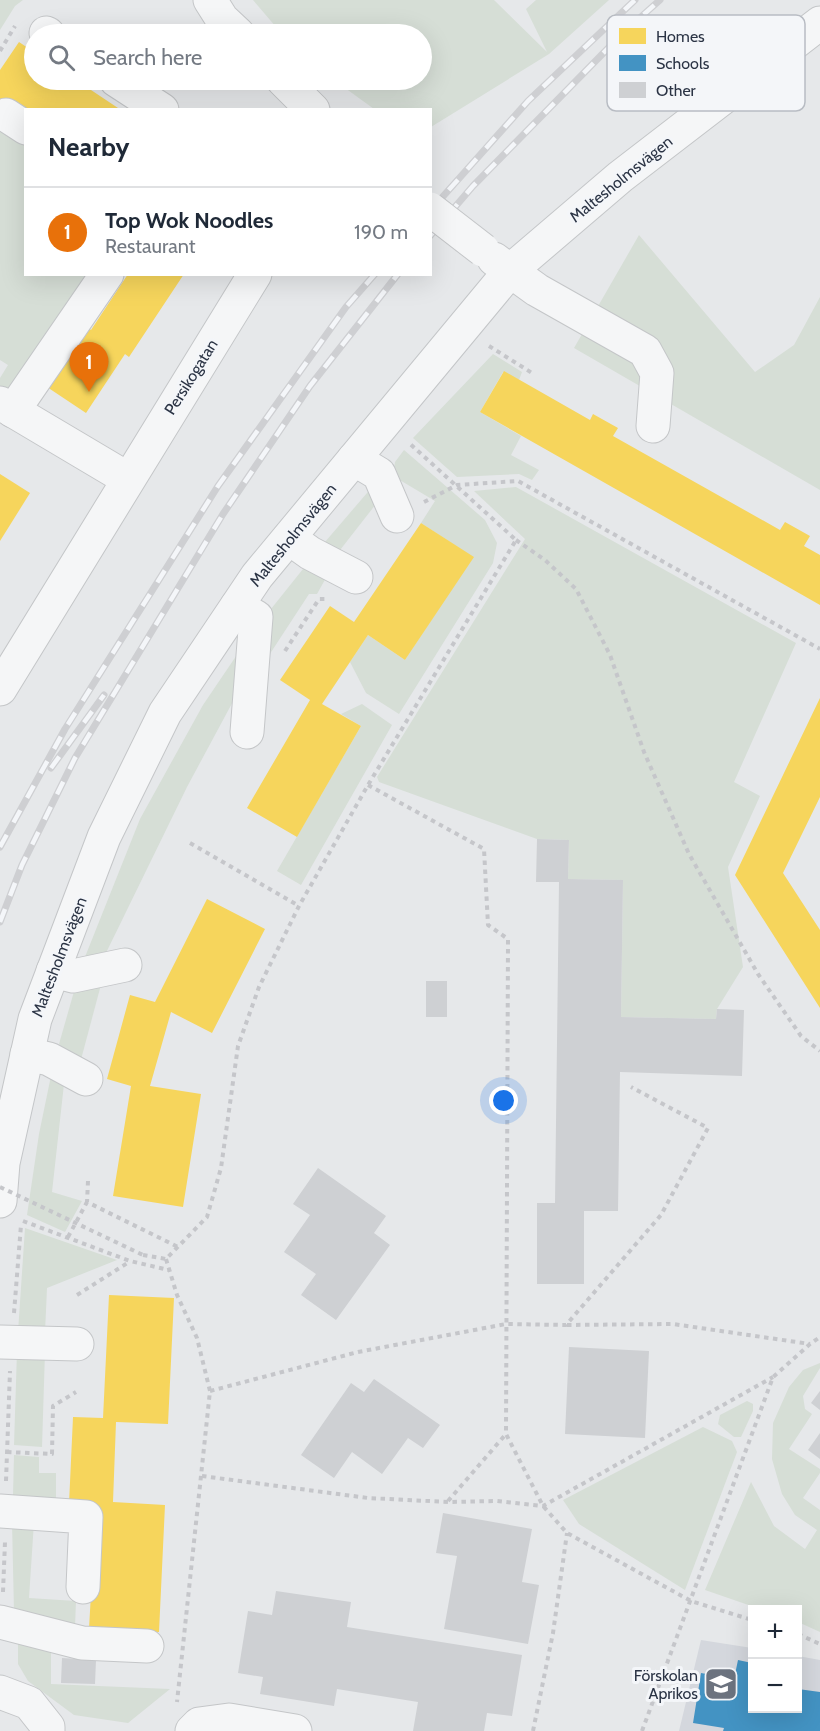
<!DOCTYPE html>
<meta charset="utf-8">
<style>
:root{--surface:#fff;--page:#f6f6f7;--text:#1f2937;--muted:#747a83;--line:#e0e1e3;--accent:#b45309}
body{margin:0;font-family:Cabin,sans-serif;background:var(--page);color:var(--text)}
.controls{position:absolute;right:18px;bottom:18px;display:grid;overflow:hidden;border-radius:0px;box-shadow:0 6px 24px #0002}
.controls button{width:54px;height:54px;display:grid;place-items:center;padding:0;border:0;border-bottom:2px solid var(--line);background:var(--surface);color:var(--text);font:30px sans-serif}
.you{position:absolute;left:504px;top:1101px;width:21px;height:21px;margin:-15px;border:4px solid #fff;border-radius:50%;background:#1a73e8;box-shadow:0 0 0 9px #1a73e833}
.badge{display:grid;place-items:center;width:39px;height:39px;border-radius:50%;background:var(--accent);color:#fff;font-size:20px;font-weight:700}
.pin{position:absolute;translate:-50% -50px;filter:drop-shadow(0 2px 3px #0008)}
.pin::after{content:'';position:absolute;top:32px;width:21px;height:18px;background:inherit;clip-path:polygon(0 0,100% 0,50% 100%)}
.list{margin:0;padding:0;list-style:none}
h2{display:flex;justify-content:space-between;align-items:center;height:78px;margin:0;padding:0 24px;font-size:26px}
h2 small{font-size:20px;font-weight:400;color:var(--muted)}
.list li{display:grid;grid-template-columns:39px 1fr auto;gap:18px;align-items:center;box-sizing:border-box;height:90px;padding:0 24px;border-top:2px solid var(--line)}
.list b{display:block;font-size:22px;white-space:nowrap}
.list p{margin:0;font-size:20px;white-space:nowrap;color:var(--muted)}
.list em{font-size:20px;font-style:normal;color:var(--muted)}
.icon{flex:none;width:33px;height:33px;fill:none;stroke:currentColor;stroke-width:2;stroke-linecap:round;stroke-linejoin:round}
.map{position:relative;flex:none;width:820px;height:1731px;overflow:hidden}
.search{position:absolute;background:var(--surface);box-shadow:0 6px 24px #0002;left:24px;top:24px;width:408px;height:66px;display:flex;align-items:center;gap:15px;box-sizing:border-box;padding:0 21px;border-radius:33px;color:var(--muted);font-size:22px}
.panel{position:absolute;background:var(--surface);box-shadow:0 6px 24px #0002;left:24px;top:108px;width:408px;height:168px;border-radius:0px}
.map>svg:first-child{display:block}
</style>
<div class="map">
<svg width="820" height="1731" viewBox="0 0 820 1731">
<rect width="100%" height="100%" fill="#e6e8ea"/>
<polygon fill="#d4d7dd" points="701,1640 752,1648 752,1708 798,1708 798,1656 820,1660 820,1731 679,1731"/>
<g fill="#d6ded6">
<polygon points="0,0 23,0 15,6 0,30"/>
<polygon points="253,0 494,0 547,52 526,9 536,0 609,0 549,54 431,127 430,110 374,109 334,80 422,80 422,34 282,34"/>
<polygon points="0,118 25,134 26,274 96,275 14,394 0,386 0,378 8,365 0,360"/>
<polygon points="639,235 755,372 794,345 820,297 820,490 574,348"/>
<polygon points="493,354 522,372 519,380 503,372 480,412 521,436 511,455 539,470 532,480 519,474 457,477 413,438"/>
<polygon points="404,450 485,520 497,543 493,563 399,714 366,693 350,662 368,635 405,660 473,557 421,523 435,501 393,476 395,462"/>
<polygon points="373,486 383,495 333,559 319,549"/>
<polygon points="516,487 796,643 734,782 760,796 728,867 743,967 717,1009 716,1019 621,1017 623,880 568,879 569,840 537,839 379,782 377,777 525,539 474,491"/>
<polygon points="307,564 327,576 317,594 309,594 262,666 267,614"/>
<polygon points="249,637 244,681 187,787 104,957 83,962 140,819 203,705"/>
<polygon points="362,704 392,725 301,885 277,871 361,726 341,714"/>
<polygon points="102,981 79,1067 59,1044 75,988"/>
<polygon points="52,1071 64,1084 52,1192 82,1201 65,1232 27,1215 39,1134"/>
<polygon points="25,1228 117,1260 47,1288 45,1333 18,1332"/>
<polygon points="17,1351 45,1352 42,1447 14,1445"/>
<polygon points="820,1363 820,1368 803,1396 805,1409 812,1414 789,1449 820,1469 820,1473 803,1498 820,1510 820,1632 798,1622 798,1610 760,1609 705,1590 751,1482 774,1526 805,1549 817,1530 795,1515 782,1494 772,1459 773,1423 789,1387 803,1370"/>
<polygon points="747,1401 753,1404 753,1411 741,1437 734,1437 718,1424 720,1415"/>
<polygon points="703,1427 732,1441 737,1452 685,1590 579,1524 563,1500"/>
<polygon points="14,1455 39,1457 39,1473 56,1473 56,1500 21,1502 13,1495"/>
<polygon points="12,1522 34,1522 29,1598 76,1601 75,1627 14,1612"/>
<polygon points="18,1634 51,1643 51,1684 170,1689 128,1723 74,1715 28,1681 18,1664"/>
</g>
<g fill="#f6d55c">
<polygon points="19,42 34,52 34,80 76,80 121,110 26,110 26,116 0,99 0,70"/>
<polygon points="128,274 184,274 129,357 125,354 86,413 47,387 87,327 91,330"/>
<polygon points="504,371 590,420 593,414 618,428 613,436 780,530 785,522 810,536 804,546 820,555 820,605 480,412"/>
<polygon points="0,474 30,493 0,541"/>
<polygon points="421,523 474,557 405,660 368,635 322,704 361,726 297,837 247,808 310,700 280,680 330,606 354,622"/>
<polygon points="820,698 820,797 783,873 820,930 820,1008 735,875"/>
<polygon points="207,899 265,929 212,1033 171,1012 150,1086 201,1094 183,1207 113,1196 131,1086 107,1079 130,995 155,1002"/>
<polygon points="109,1295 174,1298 168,1424 116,1422 113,1502 165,1505 159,1632 89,1629 96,1505 69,1504 73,1417 103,1418"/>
</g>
<polygon fill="#4393c3" points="738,1660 752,1663 752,1708 798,1708 798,1689 820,1692 820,1731 723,1731 724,1728 693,1723 701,1673 734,1679"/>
<g fill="#ced0d3">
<polygon points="537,839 569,840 568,879 623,880 621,1017 716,1019 717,1009 744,1010 742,1076 620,1072 618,1211 584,1211 584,1284 537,1284 537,1203 555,1203 559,882 536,882"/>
<rect x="426" y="981" width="21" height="36"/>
<polygon points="318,1168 386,1216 374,1233 390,1245 336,1320 301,1295 316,1274 284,1252 310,1215 293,1204"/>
<polygon points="569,1347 649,1351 645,1438 565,1434"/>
<polygon points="374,1379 440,1425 423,1448 408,1438 382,1474 352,1452 334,1478 301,1455 351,1383 364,1392"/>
<polygon points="820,1391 820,1410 811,1403"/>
<polygon points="820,1433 820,1459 808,1450"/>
<polygon points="443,1513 532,1529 522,1582 539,1585 528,1644 444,1629 457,1556 436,1553"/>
<polygon points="276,1591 351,1602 347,1627 522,1655 512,1716 487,1713 484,1731 413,1731 418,1702 337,1689 334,1706 260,1694 263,1677 238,1673 248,1611 272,1615"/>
<polygon points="62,1658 96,1660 95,1684 61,1683"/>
</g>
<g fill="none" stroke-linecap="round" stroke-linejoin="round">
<defs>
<g id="minor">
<polyline points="210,0 222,19 238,34"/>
<polyline points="46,33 48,34"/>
<polyline points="116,80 162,110"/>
<polyline points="283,80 313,110"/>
<polyline points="6,115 26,128"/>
<polyline points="494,259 537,290 645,351 657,373 653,426"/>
<polyline points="0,403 128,479"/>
<polyline points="13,411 107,274"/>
<polyline points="354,459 379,474 397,516"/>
<polyline points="289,538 310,553 356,577"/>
<polyline points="237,606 256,617 247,732"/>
<polyline points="0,689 255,274"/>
<polyline points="53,971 73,976 125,965"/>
<polyline points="27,1054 49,1059 86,1079"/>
<polyline points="0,1201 3,1163 35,1019 104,837 165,713 257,576 510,271 620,177 820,23"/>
<polyline points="0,1342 77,1344"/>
<polyline points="0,1511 86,1517 83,1587"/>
<polyline points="0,1622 82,1643 147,1646"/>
<polyline points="0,1692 29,1703 48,1727 48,1731"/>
<polyline points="192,1731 199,1724 229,1720 295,1731"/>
</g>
</defs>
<use href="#minor" stroke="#c4c6c8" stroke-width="35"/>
<g stroke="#c5c6ca" stroke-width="4" stroke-dasharray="4.5 4.5" stroke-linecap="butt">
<polyline points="0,51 15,26"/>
<polyline points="489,346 532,373"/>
<polyline points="424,502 457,485 518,481 820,649"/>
<polyline points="516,540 545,560 576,589 610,655 644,752 689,854 758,974 801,1036 820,1051"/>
<polyline points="285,651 319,599 328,599"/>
<polyline points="368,785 484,849 488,925 508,939 506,1434 543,1506 567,1533 691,1601 752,1620"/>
<polyline points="190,843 299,906"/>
<polyline points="88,1181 87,1202 178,1247"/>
<polyline points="23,1221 130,1261 169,1270"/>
<polyline points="68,1237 87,1202"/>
<polyline points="143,1255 166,1259 207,1217 221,1168 238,1046 259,987 299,906 368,785 516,540 408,442"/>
<polyline points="166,1259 177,1295 197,1338 210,1391 177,1702"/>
<polyline points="77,1295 129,1262"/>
<polyline points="14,1313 21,1225"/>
<polyline points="567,1325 673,1324 810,1344"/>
<polyline points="210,1391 358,1352 506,1324 566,1325 661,1215 708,1128 631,1087"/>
<polyline points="7,1452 52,1454 53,1406 76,1392"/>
<polyline points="202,1476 368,1498 448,1502 497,1501 543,1506 773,1377"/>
<polyline points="6,1481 10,1371"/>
<polyline points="448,1501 506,1434"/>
<polyline points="3,1592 5,1542"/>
<polyline points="798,1634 820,1644"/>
<polyline points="533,1731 553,1633 567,1533"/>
<polyline points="642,1731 773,1377 810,1344 820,1337"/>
</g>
<use href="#minor" stroke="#f5f6f7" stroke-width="33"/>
<defs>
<g id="rail">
<polyline points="430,211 528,101 635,0"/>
<polyline points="430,236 473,186 624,32 660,0"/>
<polyline points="51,768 104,695"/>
<polyline points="0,847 65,729 218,486 346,307 375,274"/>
<polyline points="0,922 22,865 75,758 223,514 310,386 398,274"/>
</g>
</defs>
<use href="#rail" stroke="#cecfd2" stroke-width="7"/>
<use href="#rail" stroke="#f4f6f9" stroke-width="4.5" stroke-dasharray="14" stroke-linecap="butt"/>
<defs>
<polyline id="minor-bridge" points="430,209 483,250"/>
</defs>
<use href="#minor-bridge" stroke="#c4c6c8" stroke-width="35" stroke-linecap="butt"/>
<polyline stroke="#c5c6ca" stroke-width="4" stroke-dasharray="4.5 4.5" stroke-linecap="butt" points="0,1187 143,1255"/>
<use href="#minor-bridge" stroke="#f5f6f7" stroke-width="33"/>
</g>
<defs>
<symbol id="school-square" viewBox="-11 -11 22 22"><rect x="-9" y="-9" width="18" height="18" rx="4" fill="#6c737f" stroke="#f4f6f9"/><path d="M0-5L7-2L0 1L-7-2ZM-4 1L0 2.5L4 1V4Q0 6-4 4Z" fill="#fff"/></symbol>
</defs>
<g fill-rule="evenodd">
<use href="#school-square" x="702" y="1665" width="38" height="38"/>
</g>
<g text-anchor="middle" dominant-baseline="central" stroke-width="6" stroke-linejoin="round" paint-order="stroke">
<g font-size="16" fill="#2b3445" stroke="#f4f6f9">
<text transform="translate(621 179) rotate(-39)">Maltesholmsvägen</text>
<text transform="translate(191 377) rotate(-58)">Persikogatan</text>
<text transform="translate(293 535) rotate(-51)">Maltesholmsvägen</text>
<text transform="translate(59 957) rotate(-69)">Maltesholmsvägen</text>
</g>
<g font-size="16" fill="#2b3445" stroke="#f4f6f9" text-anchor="end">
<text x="698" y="1675">Förskolan<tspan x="698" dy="18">Aprikos</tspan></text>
</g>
</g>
<rect x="607" y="15" width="198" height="96" rx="9" fill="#f4f6f9" stroke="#b8bcc3" stroke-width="1.5"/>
<rect x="619" y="28" width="27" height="16" fill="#f6d55c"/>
<rect x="619" y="55" width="27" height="16" fill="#4393c3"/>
<rect x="619" y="82" width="27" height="16" fill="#ced0d3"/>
<g font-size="16" fill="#2b3445">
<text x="656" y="42">Homes</text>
<text x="656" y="69">Schools</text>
<text x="656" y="96">Other</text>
</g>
</svg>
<div class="controls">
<button>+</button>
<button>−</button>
</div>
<div class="you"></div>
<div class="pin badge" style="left:89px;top:392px;background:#e8710a">1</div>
<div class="search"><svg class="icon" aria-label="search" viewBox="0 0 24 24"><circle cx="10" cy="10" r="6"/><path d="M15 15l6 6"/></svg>Search here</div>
<section class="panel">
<h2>Nearby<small></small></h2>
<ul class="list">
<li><span class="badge" style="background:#e8710a">1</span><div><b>Top Wok Noodles</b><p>Restaurant</p></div><em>190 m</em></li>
</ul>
</section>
</div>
